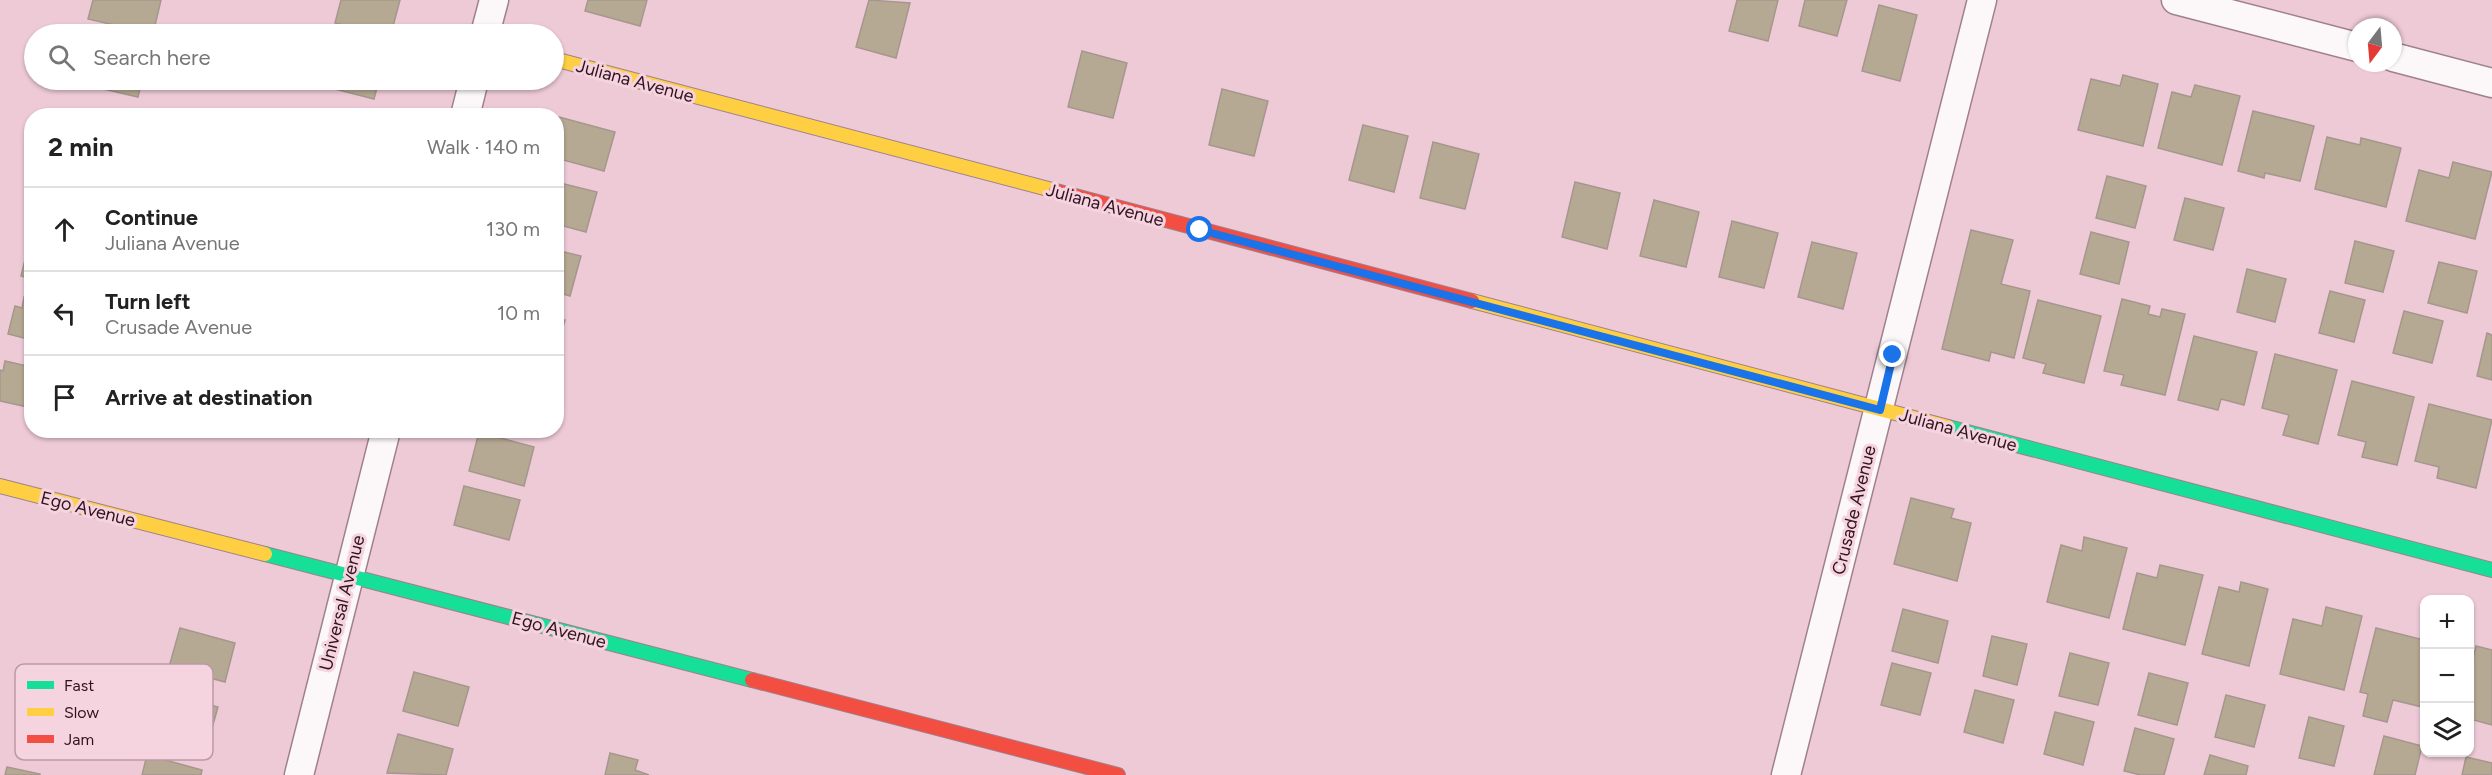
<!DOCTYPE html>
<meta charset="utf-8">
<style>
:root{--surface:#fff;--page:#f6f6f6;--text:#222;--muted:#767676;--line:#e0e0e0}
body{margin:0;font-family:Figtree,sans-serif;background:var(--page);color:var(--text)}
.controls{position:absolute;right:18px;bottom:18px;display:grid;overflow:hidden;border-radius:12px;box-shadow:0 2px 4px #0004}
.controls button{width:54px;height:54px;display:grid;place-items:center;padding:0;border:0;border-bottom:2px solid var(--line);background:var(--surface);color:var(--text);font:30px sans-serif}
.compass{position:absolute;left:2348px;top:18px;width:54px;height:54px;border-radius:50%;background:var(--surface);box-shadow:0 2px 4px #0004;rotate:196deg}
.stop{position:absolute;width:18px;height:18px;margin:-14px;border:4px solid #1a73e8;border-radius:50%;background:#fff}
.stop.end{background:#1a73e8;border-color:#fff;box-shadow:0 2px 6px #0008}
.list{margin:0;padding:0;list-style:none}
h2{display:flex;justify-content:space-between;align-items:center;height:78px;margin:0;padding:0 24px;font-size:26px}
h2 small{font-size:20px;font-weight:400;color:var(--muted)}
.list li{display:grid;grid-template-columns:39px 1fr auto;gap:18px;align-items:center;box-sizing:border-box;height:84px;padding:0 24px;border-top:2px solid var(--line)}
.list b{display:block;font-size:22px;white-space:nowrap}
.list p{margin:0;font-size:20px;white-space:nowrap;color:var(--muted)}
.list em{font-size:20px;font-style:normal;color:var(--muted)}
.icon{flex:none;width:33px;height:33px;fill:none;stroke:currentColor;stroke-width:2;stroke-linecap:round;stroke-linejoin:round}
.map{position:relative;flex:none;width:2492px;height:775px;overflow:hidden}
.search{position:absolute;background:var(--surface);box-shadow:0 2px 4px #0004;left:24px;top:24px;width:540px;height:66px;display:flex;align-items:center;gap:15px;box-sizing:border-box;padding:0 21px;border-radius:33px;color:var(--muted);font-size:22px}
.panel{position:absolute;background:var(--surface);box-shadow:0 2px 4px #0004;left:24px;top:108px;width:540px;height:330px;border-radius:24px}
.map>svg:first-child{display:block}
</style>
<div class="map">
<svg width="2492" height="775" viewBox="0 0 2492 775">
<rect width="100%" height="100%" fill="#eecad7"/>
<g fill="#b6a993" stroke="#a5978d" stroke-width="1.5">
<polygon points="93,0 161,0 153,34 88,19"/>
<polygon points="341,0 400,0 391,34 377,34 335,23"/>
<polygon points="588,0 647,0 640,26 585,11"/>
<polygon points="869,0 910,3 896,58 856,47"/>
<polygon points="1737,0 1778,0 1768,41 1729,31"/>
<polygon points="1805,0 1847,0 1837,36 1799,26"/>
<polygon points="1879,5 1917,15 1900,81 1862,71"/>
<polygon points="1082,51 1127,63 1113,118 1068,107"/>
<polygon points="2123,75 2158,84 2143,146 2078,130 2091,79 2120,86"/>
<polygon points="73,80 142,80 138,97 73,82"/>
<polygon points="320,80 379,80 374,99 319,85"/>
<polygon points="2195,85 2240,96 2222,165 2158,148 2172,92 2191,97"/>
<polygon points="1222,89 1268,101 1254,156 1209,145"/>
<polygon points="81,109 109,116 79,116"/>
<polygon points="2253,111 2314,126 2300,181 2265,173 2264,178 2238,171"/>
<polygon points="559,117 615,132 604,171 556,158"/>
<polygon points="1363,125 1408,136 1394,192 1349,180"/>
<polygon points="2327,137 2360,145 2361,138 2401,148 2386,207 2315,189"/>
<polygon points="1433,142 1479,154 1465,209 1420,198"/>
<polygon points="2453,162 2492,172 2475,239 2406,221 2419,170 2449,178"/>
<polygon points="2107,176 2146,186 2135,228 2096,218"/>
<polygon points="556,182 597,192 586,232 556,224"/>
<polygon points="1575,182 1620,193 1607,249 1562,237"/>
<polygon points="2185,198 2224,208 2213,250 2174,240"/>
<polygon points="1654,200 1699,212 1686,267 1640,256"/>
<polygon points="1732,221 1778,233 1764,288 1719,277"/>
<polygon points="1971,230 2013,240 2001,284 2030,291 2014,358 1991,352 1989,361 1942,349"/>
<polygon points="2091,232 2129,242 2119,284 2080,274"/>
<polygon points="2355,241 2394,251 2383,292 2345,283"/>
<polygon points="1812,242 1857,253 1843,309 1798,297"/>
<polygon points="28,248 32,249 32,279 21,276"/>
<polygon points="556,250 581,256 570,296 556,292"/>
<polygon points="2439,262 2477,271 2467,313 2428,303"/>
<polygon points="2247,269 2286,279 2275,322 2237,312"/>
<polygon points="2330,291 2365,300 2354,342 2319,333"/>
<polygon points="24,297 32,299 32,340 8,334 15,306 22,308"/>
<polygon points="2122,299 2150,306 2148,314 2160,317 2162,309 2185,314 2165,395 2121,385 2124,375 2104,371"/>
<polygon points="2038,300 2101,316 2084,383 2043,373 2046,364 2023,358"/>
<polygon points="2404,311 2443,321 2432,363 2393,353"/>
<polygon points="556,318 565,320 556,350"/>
<polygon points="2487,333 2492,335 2492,380 2477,376"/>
<polygon points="2194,336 2257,352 2244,405 2221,399 2218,410 2178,400"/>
<polygon points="2275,354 2337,370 2318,444 2283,435 2289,415 2262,408"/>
<polygon points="5,361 32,367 32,408 0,401 0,370 3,371"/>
<polygon points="2352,381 2414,397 2397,465 2362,457 2366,442 2338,435"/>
<polygon points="2429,404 2492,420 2476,488 2437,478 2439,467 2415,461"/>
<polygon points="479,432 534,447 524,486 469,471"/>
<polygon points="464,486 520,500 509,540 454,525"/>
<polygon points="1911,498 1954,509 1951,518 1971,523 1957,581 1894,564"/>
<polygon points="2084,537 2127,548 2109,618 2047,602 2061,545 2082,551"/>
<polygon points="2160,565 2203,575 2185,645 2123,629 2137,573 2157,578"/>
<polygon points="2241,582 2268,589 2249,666 2202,654 2219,587 2239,592"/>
<polygon points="2326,607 2362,616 2344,690 2280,674 2293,619 2322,626"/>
<polygon points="1903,609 1948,621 1938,663 1892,651"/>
<polygon points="180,628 235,643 225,682 169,667"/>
<polygon points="2376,628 2424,640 2422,707 2393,700 2387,722 2363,716 2368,694 2360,692"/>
<polygon points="1992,636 2027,644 2017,685 1983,676"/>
<polygon points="2476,646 2492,650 2492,725 2470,719 2470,658 2473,659"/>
<polygon points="2070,653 2109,663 2098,705 2059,696"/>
<polygon points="1892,663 1931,673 1920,715 1881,705"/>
<polygon points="414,672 469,687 458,726 403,711"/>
<polygon points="2149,673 2188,683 2177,725 2138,715"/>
<polygon points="1975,690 2014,700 2003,743 1964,732"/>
<polygon points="162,692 218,707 207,746 152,731"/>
<polygon points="2226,695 2265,705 2254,747 2215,737"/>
<polygon points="2055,712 2094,722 2083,765 2044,754"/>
<polygon points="2309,717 2344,726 2334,766 2299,758"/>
<polygon points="2135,728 2174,739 2164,775 2141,775 2124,771"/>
<polygon points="398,734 453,749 446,775 387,773"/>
<polygon points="2384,736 2422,746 2415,775 2374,775"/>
<polygon points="610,753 638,760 635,770 649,775 605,775"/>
<polygon points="147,755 202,770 201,775 142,775"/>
<polygon points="2210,755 2248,766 2246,775 2204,775"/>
<polygon points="2466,757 2492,763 2492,775 2462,775"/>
<polygon points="7,767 40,774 40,775 5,775"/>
</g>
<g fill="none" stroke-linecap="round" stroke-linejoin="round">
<defs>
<g id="street">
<polyline points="2176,0 2357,47"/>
<polyline points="485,34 494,0"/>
<polyline points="2393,57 2492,83"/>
<polyline points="465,116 474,80"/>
<polyline points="299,775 386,430"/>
<polyline points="1786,775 1982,0"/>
</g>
<g id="fast">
<polyline points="1948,427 2492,570"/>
<polyline points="265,554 752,680"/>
</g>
<g id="slow">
<polyline points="554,59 1056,191"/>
<polyline points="1472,301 1948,427"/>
<polyline points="0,486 265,554"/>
</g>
<g id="jam">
<polyline points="1056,191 1472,301"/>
<polyline points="752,680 1118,775"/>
</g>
</defs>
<use href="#street" stroke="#9f818d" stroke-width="31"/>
<use href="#fast" stroke="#9f818d" stroke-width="16"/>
<use href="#slow" stroke="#9f818d" stroke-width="16"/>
<use href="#jam" stroke="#9f818d" stroke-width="16"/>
<use href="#street" stroke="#fcf7f9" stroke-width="28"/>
<use href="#fast" stroke="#16e098" stroke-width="14"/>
<use href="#slow" stroke="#ffcf43" stroke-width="14"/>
<use href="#jam" stroke="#f24e42" stroke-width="14"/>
</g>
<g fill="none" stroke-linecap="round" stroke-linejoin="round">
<polyline stroke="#1a73e8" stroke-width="8" points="1200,230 1880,410 1893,355"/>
</g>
<g text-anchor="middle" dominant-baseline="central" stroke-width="6" stroke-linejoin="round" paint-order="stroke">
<g font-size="18" fill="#31131f" stroke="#f5d3df">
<text transform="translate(635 81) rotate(15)">Juliana Avenue</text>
<text transform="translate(1105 205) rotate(15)">Juliana Avenue</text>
<text transform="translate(1958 430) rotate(15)">Juliana Avenue</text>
<text transform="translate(88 509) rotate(14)">Ego Avenue</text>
<text transform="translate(1854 510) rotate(-76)">Crusade Avenue</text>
<text transform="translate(342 603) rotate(-76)">Universal Avenue</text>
<text transform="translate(559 630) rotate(15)">Ego Avenue</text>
</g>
</g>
<rect x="15" y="664" width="198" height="96" rx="9" fill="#f5d3df" stroke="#ba99a5" stroke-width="1.5"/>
<rect x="27" y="681" width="27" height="8" fill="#16e098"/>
<rect x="27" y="708" width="27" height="8" fill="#ffcf43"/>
<rect x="27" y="735" width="27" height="8" fill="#f24e42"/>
<g font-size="16" fill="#31131f">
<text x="64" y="691">Fast</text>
<text x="64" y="718">Slow</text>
<text x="64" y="745">Jam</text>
</g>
</svg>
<div class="controls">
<button>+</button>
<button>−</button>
<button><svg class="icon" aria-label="layers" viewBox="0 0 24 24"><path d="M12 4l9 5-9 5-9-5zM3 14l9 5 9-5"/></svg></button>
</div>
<svg class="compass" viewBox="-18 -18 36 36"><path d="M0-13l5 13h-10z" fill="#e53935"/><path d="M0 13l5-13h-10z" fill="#767676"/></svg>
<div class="stop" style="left:1200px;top:230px"></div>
<div class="stop end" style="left:1893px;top:355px"></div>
<div class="search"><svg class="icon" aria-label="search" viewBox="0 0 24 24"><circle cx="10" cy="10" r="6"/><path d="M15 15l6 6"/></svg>Search here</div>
<section class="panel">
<h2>2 min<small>Walk · 140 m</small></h2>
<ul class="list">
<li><svg class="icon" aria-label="ahead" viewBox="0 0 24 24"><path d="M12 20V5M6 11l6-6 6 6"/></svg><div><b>Continue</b><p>Juliana Avenue</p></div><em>130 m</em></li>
<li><svg class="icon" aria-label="left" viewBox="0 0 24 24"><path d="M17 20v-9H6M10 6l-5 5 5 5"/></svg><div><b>Turn left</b><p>Crusade Avenue</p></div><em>10 m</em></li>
<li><svg class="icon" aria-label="arrive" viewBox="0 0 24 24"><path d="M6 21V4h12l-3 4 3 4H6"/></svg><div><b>Arrive at destination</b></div></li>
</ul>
</section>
</div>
